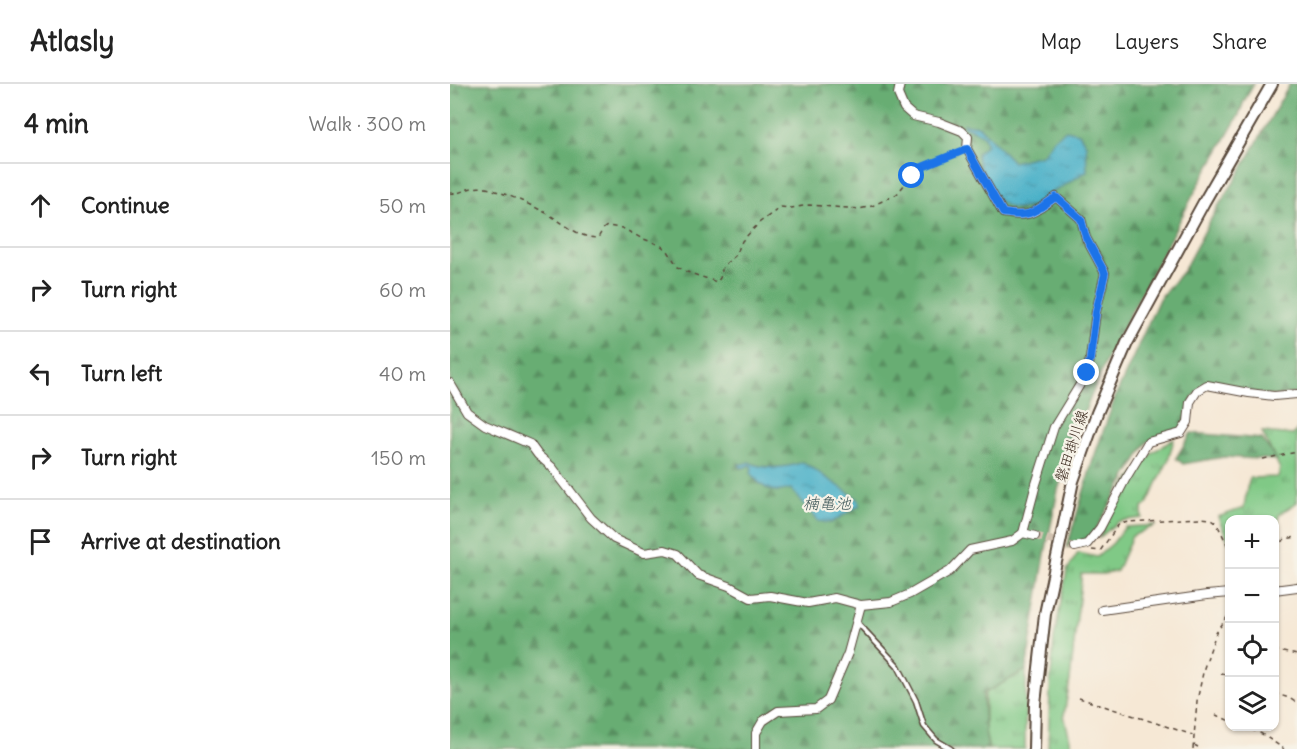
<!DOCTYPE html>
<meta charset="utf-8">
<style>
:root{--surface:#fff;--page:#f2f2f2;--text:#222;--muted:#767676;--line:#e0e0e0}
body{margin:0;font-family:Delius,"Klee One",sans-serif;background:var(--page);color:var(--text)}
.controls{position:absolute;right:18px;bottom:18px;display:grid;overflow:hidden;border-radius:12px;box-shadow:0 2px 4px #0004}
.controls button{width:54px;height:54px;display:grid;place-items:center;padding:0;border:0;border-bottom:2px solid var(--line);background:var(--surface);color:var(--text);font:30px sans-serif}
.stop{position:absolute;width:18px;height:18px;margin:-14px;border:4px solid #1a73e8;border-radius:50%;background:#fff}
.stop.end{background:#1a73e8;border-color:#fff;box-shadow:0 2px 6px #0008}
.list{margin:0;padding:0;list-style:none}
h2{display:flex;justify-content:space-between;align-items:center;height:78px;margin:0;padding:0 24px;font-size:26px}
h2 small{font-size:20px;font-weight:400;color:var(--muted)}
.list li{display:grid;grid-template-columns:39px 1fr auto;gap:18px;align-items:center;box-sizing:border-box;height:84px;padding:0 24px;border-top:2px solid var(--line)}
.list b{display:block;font-size:22px;white-space:nowrap}
.list em{font-size:20px;font-style:normal;color:var(--muted)}
.icon{flex:none;width:33px;height:33px;fill:none;stroke:currentColor;stroke-width:2;stroke-linecap:round;stroke-linejoin:round}
.map{position:relative;flex:none;width:847px;height:665px;overflow:hidden}
header{display:flex;align-items:center;gap:36px;box-sizing:border-box;height:84px;padding:0 30px;background:var(--surface);border-bottom:2px solid var(--line)}
header strong{font-size:28px}
nav{display:flex;gap:33px;margin-inline-start:auto;font-size:21px}
main{display:flex}
aside{flex:1;background:var(--surface)}
.map>svg:first-child{display:block}
</style>
<header>
<strong>Atlasly</strong>
<nav><a>Map</a><a>Layers</a><a>Share</a></nav>
</header>
<main>
<aside>
<h2>4 min<small>Walk · 300 m</small></h2>
<ul class="list">
<li><svg class="icon" aria-label="ahead" viewBox="0 0 24 24"><path d="M12 20V5M6 11l6-6 6 6"/></svg><div><b>Continue</b></div><em>50 m</em></li>
<li><svg class="icon" aria-label="right" viewBox="0 0 24 24"><path d="M7 20v-9h11M14 6l5 5-5 5"/></svg><div><b>Turn right</b></div><em>60 m</em></li>
<li><svg class="icon" aria-label="left" viewBox="0 0 24 24"><path d="M17 20v-9H6M10 6l-5 5 5 5"/></svg><div><b>Turn left</b></div><em>40 m</em></li>
<li><svg class="icon" aria-label="right" viewBox="0 0 24 24"><path d="M7 20v-9h11M14 6l5 5-5 5"/></svg><div><b>Turn right</b></div><em>150 m</em></li>
<li><svg class="icon" aria-label="arrive" viewBox="0 0 24 24"><path d="M6 21V4h12l-3 4 3 4H6"/></svg><div><b>Arrive at destination</b></div></li>
</ul>
</aside>
<div class="map">
<svg width="847" height="665" viewBox="0 0 847 665">
<defs>
<pattern id="grass-tufts" width="24" height="20" patternUnits="userSpaceOnUse" patternTransform="scale(1.5)"><rect width="24" height="20" fill="#80c986"/><path d="M3 7l-1-3M5 7V3M7 7l1-3M15 17l-1-3M17 17v-4M19 17l1-3" fill="none" stroke="#6aa36d"/></pattern>
<pattern id="forest-firs" width="22" height="20" patternUnits="userSpaceOnUse" patternTransform="scale(1.5)"><rect width="22" height="20" fill="#68ad73"/><path d="M5 1l3.5 6h-7zM16 11l3.5 6h-7z" fill="#578d5e"/></pattern>
<pattern id="water-ripples" width="26" height="14" patternUnits="userSpaceOnUse" patternTransform="scale(1.5)"><rect width="26" height="14" fill="#49b0c8"/><path d="M2 4q2-2 4 0t4 0M15 11q2-2 4 0t4 0" fill="none" stroke="#3e8fa2"/></pattern>
</defs>
<rect width="100%" height="100%" fill="#f7f3e8"/>
<filter id="ink" filterUnits="userSpaceOnUse"><feTurbulence type="fractalNoise" baseFrequency=".0167" numOctaves="2"/><feDisplacementMap in="SourceGraphic" scale="12" xChannelSelector="R" yChannelSelector="G"/><feConvolveMatrix kernelMatrix="1 2 1 2 8 2 1 2 1" color-interpolation-filters="sRGB"/></filter>
<filter id="wash" filterUnits="userSpaceOnUse"><feTurbulence type="fractalNoise" baseFrequency=".008" numOctaves="4" result="noise"/><feDisplacementMap in="SourceGraphic" scale="24" xChannelSelector="R" yChannelSelector="G"/><feGaussianBlur stdDeviation="1.35" result="paint"/><feColorMatrix in="noise" values="0 0 0 0 0 0 0 0 0 0 0 0 0 0 0 0 0 1.4 0 .05"/><feComposite in="paint" operator="in"/></filter>
<g filter="url(#wash)">
<rect width="100%" height="100%" fill="#f6e8d5"/>
<g fill="url(#grass-tufts)" stroke="#5e7a52" stroke-width="1.5">
<polygon points="847,346 847,418 829,431 828,446 825,453 824,436 780,436 779,459 768,433 794,424 797,404 800,394 828,393 830,385 812,348 843,351"/>
<polygon points="724,355 718,377 697,420 692,424 692,434 669,437 648,455 676,400 703,368"/>
<polygon points="706,441 682,452 667,487 656,490 631,490 631,497 620,596 614,631 622,664 598,665 600,604 604,555 617,486 628,469 647,473 663,459 675,443"/>
<polygon points="576,586 575,665 539,665 535,649 535,609"/>
</g>
<g fill="url(#forest-firs)" stroke="#526c48" stroke-width="1.5">
<polygon points="0,0 804,0 794,17 789,31 748,102 657,274 627,346 608,406 595,470 576,586 533,610 535,646 538,665 0,665"/>
<polygon points="840,0 847,0 847,309 824,312 757,301 743,313 731,349 697,358 637,460 617,463 643,376 666,311 709,215 733,187 767,124 786,95"/>
<polygon points="741,349 812,355 827,376 774,373 733,380 726,374"/>
</g>
<g fill="url(#water-ripples)" stroke="#426d73" stroke-width="1.5">
<path d="M 514,40 L 529,42 L 563,78 L 592,71 L 603,56 L 616,46 L 629,49 L 636,60 L 637,87 L 607,106 L 604,106 C 596,112 585,123 576,124 C 553,128 545,113 536,97 C 531,87 527,80 527,69 C 528,69 534,62 535,62 C 540,50 520,45 513,42 Z"/>
<path d="M 299,378 C 314,386 337,384 353,378 L 408,415 L 410,421 L 381,439 L 368,437 L 341,405 C 338,405 335,407 331,407 C 319,409 308,399 301,390 L 302,384 L 300,381 L 293,384 L 290,383 L 289,380 L 293,380 Z"/>
</g>
</g>
<g filter="url(#ink)">
<g fill="none" stroke-linecap="round" stroke-linejoin="round">
<polyline stroke="#d1c2b0" stroke-width="8" stroke-dasharray="8 4" stroke-linecap="butt" points="585,452 625,463"/>
<defs>
<polyline id="service" points="406,537 448,582 466,617 474,642 486,656 501,665"/>
<g id="minor">
<path d="M 450,0 L 448,10 L 454,24 L 463,32 L 489,38 L 512,47 L 518,53 L 517,65 L 553,129 C 581,134 583,129 606,113 L 631,135 L 636,154 L 655,189 L 646,228 L 640,275 L 637,289 L 604,343 L 586,400 L 573,449"/>
<polyline points="0,299 17,328 35,341 80,360 88,371 102,383 141,434 164,455 194,469 215,466 228,470 248,491 279,502 301,514 320,512 358,519 385,514 411,521"/>
<polyline points="625,463 637,460 650,444 676,394 698,358 731,349 738,338 740,318 747,307 757,301 799,309 824,312 847,310"/>
<polyline points="824,506 847,503"/>
<polyline points="652,526 757,511 780,509"/>
<polyline points="306,665 306,649 313,637 328,627 366,625 378,616 398,569 411,521 441,518 460,510 500,487 520,466 562,457 573,449 585,452"/>
</g>
<polyline id="secondary" points="584,665 585,620 595,530 623,397 647,329 677,259 754,118 822,0"/>
</defs>
<use href="#service" stroke="#574639" stroke-width="7"/>
<use href="#minor" stroke="#574639" stroke-width="10"/>
<use href="#secondary" stroke="#574639" stroke-width="14"/>
<g stroke="#574639" stroke-width="1.5" stroke-dasharray="4.5 4.5" stroke-linecap="butt">
<path d="M 0,109 C 7,110 11,108 18,105 C 28,102 36,103 46,107 C 64,113 81,121 98,130 C 114,139 128,154 148,154 L 153,145 L 157,142 L 172,144 L 191,154 L 210,161 L 218,167 L 228,183 L 237,188 L 267,198 L 270,194 L 273,182 L 286,171 L 292,157 L 310,138 L 331,123 L 341,124 L 359,121 L 409,125 L 422,122 L 447,110 L 462,91 L 470,84 L 511,68"/>
<polyline points="813,375 847,368"/>
<polyline points="824,463 835,455 847,453"/>
<polyline points="642,466 650,467 669,440 678,438 749,434 762,435 766,438 780,466"/>
<polyline points="824,566 847,571"/>
<polyline points="771,589 780,592"/>
<polyline points="824,609 839,614 847,619"/>
<polyline points="629,614 743,651"/>
<polyline points="766,631 780,637"/>
<polyline points="793,642 812,650 834,665"/>
<polyline points="744,661 752,665"/>
<polyline points="743,665 747,617 754,584 766,549 780,529"/>
</g>
<use href="#service" stroke="#fff" stroke-width="4"/>
<use href="#minor" stroke="#fff" stroke-width="8"/>
<use href="#secondary" stroke="#fff" stroke-width="10"/>
</g>
</g>
<g fill="none" stroke-linecap="round" stroke-linejoin="round" filter="url(#ink)">
<path stroke="#1a73e8" stroke-width="8" d="M 462,92 L 470,84 L 517,65 L 553,129 C 581,134 584,128 606,113 L 631,135 L 636,154 L 655,189 L 646,228 L 640,275 L 637,289"/>
</g>
<g text-anchor="middle" dominant-baseline="central" stroke-width="4.5" stroke-linejoin="round" paint-order="stroke">
<g font-size="15" fill="#3b2a1e" stroke="#f7f3e8">
<text transform="translate(621 362) rotate(-72)">磐田掛川線</text>
</g>
<g font-size="16" font-style="italic" fill="#40595a" stroke="#f7f3e8">
<text x="377" y="419">楠亀池</text>
</g>
</g>
</svg>
<div class="controls">
<button>+</button>
<button>−</button>
<button><svg class="icon" aria-label="locate" viewBox="0 0 24 24"><circle cx="12" cy="12" r="6"/><path d="M12 2v4M12 18v4M2 12h4M18 12h4"/></svg></button>
<button><svg class="icon" aria-label="layers" viewBox="0 0 24 24"><path d="M12 4l9 5-9 5-9-5zM3 14l9 5 9-5"/></svg></button>
</div>
<div class="stop" style="left:462px;top:92px"></div>
<div class="stop end" style="left:637px;top:289px"></div>
</div>
</main>
